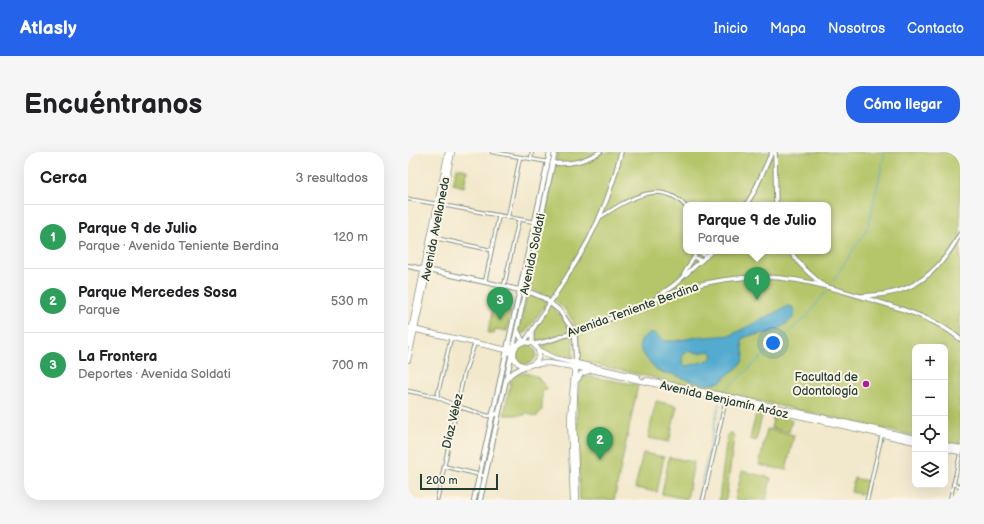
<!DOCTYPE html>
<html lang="es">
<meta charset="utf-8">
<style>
:root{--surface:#fff;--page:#f6f6f6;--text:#202124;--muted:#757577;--line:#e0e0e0;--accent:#2563eb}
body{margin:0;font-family:"Balsamiq Sans",sans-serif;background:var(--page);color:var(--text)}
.controls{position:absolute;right:12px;bottom:12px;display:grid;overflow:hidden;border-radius:8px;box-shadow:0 4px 16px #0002}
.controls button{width:36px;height:36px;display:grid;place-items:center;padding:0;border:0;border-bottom:1px solid var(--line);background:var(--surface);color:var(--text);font:20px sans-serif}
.scale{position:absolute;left:12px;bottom:10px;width:78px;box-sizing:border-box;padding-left:4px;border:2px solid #1f3d34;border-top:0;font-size:11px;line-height:14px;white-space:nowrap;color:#1f3d34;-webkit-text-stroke:3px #fcf5e5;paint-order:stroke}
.you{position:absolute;left:365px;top:191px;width:14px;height:14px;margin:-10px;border:3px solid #fff;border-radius:50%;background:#1a73e8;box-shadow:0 0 0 6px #1a73e833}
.badge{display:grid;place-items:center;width:26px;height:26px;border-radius:50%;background:var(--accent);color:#fff;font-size:13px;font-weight:700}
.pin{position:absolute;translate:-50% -33px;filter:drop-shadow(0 1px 2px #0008)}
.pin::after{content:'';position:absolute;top:21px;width:14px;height:12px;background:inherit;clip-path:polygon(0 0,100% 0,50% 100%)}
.popup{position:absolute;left:275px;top:50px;width:148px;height:52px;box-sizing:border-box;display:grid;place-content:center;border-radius:8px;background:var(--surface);filter:drop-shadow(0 1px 3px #0005);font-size:13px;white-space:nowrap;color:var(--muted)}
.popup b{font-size:15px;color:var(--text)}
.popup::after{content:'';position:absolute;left:50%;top:100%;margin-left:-8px;border:8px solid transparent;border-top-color:var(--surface)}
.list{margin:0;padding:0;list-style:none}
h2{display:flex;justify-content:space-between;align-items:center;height:52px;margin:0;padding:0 16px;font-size:17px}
h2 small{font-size:13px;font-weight:400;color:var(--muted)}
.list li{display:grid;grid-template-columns:26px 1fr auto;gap:12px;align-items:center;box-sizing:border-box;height:64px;padding:0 16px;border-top:1px solid var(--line)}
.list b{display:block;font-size:15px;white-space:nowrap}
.list p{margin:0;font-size:13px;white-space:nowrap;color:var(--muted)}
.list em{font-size:13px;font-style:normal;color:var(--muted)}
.icon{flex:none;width:22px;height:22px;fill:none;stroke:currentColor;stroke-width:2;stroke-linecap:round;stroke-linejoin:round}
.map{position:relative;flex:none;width:552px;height:348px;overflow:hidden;border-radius:16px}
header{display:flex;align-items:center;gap:24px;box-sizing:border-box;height:56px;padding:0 20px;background:var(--accent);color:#fff}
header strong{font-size:19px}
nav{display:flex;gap:22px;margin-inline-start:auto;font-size:14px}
.intro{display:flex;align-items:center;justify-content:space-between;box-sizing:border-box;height:96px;padding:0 24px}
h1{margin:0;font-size:28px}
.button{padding:10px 18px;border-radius:16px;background:var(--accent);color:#fff;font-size:14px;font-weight:700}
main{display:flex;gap:24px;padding:0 24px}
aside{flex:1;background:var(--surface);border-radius:16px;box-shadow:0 4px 16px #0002}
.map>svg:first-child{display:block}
</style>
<header>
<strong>Atlasly</strong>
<nav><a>Inicio</a><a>Mapa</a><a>Nosotros</a><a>Contacto</a></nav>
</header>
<div class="intro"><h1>Encuéntranos</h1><a class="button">Cómo llegar</a></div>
<main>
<aside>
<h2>Cerca<small>3 resultados</small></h2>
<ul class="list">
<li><span class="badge" style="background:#2e9e5b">1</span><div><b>Parque 9 de Julio</b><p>Parque · Avenida Teniente Berdina</p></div><em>120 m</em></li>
<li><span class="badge" style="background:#2e9e5b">2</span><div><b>Parque Mercedes Sosa</b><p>Parque</p></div><em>530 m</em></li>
<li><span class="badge" style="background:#2e9e5b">3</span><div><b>La Frontera</b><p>Deportes · Avenida Soldati</p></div><em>700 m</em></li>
</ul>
</aside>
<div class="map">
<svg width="552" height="348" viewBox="0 0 552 348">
<rect width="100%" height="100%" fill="#fcf5e5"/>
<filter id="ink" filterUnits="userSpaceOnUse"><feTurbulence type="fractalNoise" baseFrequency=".025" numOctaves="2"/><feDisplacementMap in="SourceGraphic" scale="8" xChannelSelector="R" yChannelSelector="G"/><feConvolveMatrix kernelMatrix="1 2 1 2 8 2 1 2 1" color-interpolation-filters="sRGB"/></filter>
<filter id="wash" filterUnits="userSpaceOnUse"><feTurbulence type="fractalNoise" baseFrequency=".012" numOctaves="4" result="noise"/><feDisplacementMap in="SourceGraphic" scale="16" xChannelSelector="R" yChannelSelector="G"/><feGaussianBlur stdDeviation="0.9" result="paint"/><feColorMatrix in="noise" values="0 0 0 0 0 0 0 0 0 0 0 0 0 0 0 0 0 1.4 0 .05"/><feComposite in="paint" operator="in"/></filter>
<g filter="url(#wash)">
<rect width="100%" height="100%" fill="#f2e8cc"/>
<g fill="#b5c66a" stroke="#6a824f" fill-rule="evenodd">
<path d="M 150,0 L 552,0 L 552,294 L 537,291 L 537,195 L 507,195 L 507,284 L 171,209 C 173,184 166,161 145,147 C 138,142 129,142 122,136 L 129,97 ZM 278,53 L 420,53 L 420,99 L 278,99 Z"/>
<polygon points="49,16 59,18 56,35 45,32"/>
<polygon points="119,142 137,148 138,152 117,181 114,182 112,181 111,176"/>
<path d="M 142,152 L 160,172 L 162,179 C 154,182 144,187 135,188 C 113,191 139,158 142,152 Z"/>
<polygon points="85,155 103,159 99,179 87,177 86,182 80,181"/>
<path d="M 163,183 L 165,184 L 165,206 C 155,209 143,202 134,198 L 136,193 Z"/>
<circle cx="118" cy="202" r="10"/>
<polygon points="118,221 129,225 140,237 134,238 134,258 128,265 118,260 117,263 96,263 103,228 108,223"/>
<polygon points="178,224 230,233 206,348 172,348 169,268 171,233 173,227"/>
<polygon points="248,249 269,254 261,290 240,286"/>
<polygon points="348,262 354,264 348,289 342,287"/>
<polygon points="366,264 384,268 381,280 363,276"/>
<polygon points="359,277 386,283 378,318 351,313"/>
<polygon points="321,281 324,281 326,285 318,348 311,348 319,285"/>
<polygon points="235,301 256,305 249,340 227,336"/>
<polygon points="261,305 286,310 279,347 254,342"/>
<polygon points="334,319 363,326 358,348 327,348"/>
<polygon points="446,326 460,329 457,343 443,340"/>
</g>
<path fill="#53abd0" stroke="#397482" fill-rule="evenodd" d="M 380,154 L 385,155 C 393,167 372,176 363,180 C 354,183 344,182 335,186 C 332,195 340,204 333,212 C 330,216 325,219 321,222 C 318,225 315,228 312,230 C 298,236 280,228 267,223 C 262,221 254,222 249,218 C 247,216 235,203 234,200 C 228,191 236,181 246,181 L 256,189 L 266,189 L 295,184 L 296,185 L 323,183 ZM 280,199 L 289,201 L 302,199 L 305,203 L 301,208 L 279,214 L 275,212 L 274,208 L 275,202 Z"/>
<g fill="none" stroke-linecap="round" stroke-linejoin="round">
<g stroke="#53abd0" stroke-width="1">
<polyline points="425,129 457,80 461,71 477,0"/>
<polyline points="314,241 401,162 418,139"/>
<polyline points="290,348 311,252"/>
</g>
</g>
</g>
<g filter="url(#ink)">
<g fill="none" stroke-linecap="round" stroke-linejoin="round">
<defs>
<g id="minor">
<polyline points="84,0 140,10"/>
<polyline points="123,7 124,0"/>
<polyline points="0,47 29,52"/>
<polyline points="34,53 132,71"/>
<polyline points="100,65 112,5"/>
<path d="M 191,66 C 216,50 252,24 278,55"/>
<polyline points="27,86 83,98"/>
<polyline points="275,123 286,105 288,99"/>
<polyline points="77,130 91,63"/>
<polyline points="96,134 111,67"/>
<polyline points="0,239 29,245 46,253 80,264 87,263 90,260"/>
<polyline points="29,245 43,186"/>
<polyline points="35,314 77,324"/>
<polyline points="545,332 552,334"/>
<polyline points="29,348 56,222 67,191"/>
<polyline points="295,348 318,247"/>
<polyline points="459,348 474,282"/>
<polyline points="542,348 552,303"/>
</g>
<g id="tertiary">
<polyline points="367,0 368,53"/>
<path d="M 144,11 C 163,13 176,9 192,0"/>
<polyline points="338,53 346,40 364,0"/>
<polyline points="291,99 298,105"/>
<path d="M 382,99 C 391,113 403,123 416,134"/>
<polyline points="286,105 293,109"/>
<path d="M 454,144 C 463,143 473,143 482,141 C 515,135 537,110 552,82"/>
<polyline points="249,145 266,133 304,99"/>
<path d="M 117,189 C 138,157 160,125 179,91 C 194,63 206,31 213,0"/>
<polyline points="124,191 124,180"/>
<path d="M 126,192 C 141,190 155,184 170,179 C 196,170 220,159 246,148 C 290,129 340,120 388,128 C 411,132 435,139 458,146 C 489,156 527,165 552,187"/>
</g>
<g id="secondary">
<polyline points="0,114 77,130 124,141 136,146 152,159 164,177 167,185 168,211"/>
<polyline points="109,178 115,190"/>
<path d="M 99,227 C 103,220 111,217 119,214"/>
<polyline points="66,348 142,0"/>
<polyline points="72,348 132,71 147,0"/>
</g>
<g id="primary">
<polyline points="0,176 99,198 106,205"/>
<path d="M 101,191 C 106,233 147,207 124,191 L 115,190 C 108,192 105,197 106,205"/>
<polyline points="0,193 40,0"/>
<polyline points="130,198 146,206 230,225"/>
<polyline points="0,208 20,118 44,0"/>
<polyline points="125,212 141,211 184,218 507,290"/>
<polyline points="168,214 166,268 169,348"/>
<polyline points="169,228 173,222 181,219"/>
<polyline points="239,228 318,244 507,286"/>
<polyline points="537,293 552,296"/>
<polyline points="537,297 552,300"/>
<polyline points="165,348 162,267 167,212"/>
</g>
</defs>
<use href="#minor" stroke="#889280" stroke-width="4.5"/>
<use href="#tertiary" stroke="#889280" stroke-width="5.5"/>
<use href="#secondary" stroke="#889280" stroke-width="6"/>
<use href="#primary" stroke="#889280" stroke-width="6"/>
<use href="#minor" stroke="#fff" stroke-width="2.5"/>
<use href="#tertiary" stroke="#fff" stroke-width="3.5"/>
<use href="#secondary" stroke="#fff" stroke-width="4"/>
<use href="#primary" stroke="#fff" stroke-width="4.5"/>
</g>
</g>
<circle fill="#b5179e" stroke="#fcf5e5" stroke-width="1.5" cx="458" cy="232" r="4"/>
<g text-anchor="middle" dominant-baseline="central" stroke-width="4" stroke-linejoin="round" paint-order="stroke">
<g font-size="12" fill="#1f3d34" stroke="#fcf5e5">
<text transform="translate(28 77) rotate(-79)">Avenida Avellaneda</text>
<text transform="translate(125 102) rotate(-78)">Avenida Soldati</text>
<text transform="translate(225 158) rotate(-20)">Avenida Teniente Berdina</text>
<text transform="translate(316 248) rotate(13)">Avenida Benjamín Aráoz</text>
<text transform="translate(45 269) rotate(-77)">Díaz Vélez</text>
</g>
<g font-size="12" fill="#1f3d34" stroke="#fcf5e5" text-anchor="end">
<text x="450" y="225">Facultad de<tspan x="450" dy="14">Odontología</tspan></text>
</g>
</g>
</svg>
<div class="controls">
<button>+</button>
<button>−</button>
<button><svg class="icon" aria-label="locate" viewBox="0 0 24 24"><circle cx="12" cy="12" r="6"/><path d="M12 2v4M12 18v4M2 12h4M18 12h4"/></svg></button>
<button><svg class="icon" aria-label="layers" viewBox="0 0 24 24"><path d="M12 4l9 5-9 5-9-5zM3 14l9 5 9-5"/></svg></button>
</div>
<div class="scale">200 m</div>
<div class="you"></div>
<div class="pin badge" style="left:349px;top:148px;background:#2e9e5b">1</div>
<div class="popup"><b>Parque 9 de Julio</b>Parque</div>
<div class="pin badge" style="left:192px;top:308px;background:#2e9e5b">2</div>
<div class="pin badge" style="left:92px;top:168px;background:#2e9e5b">3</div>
</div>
</main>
